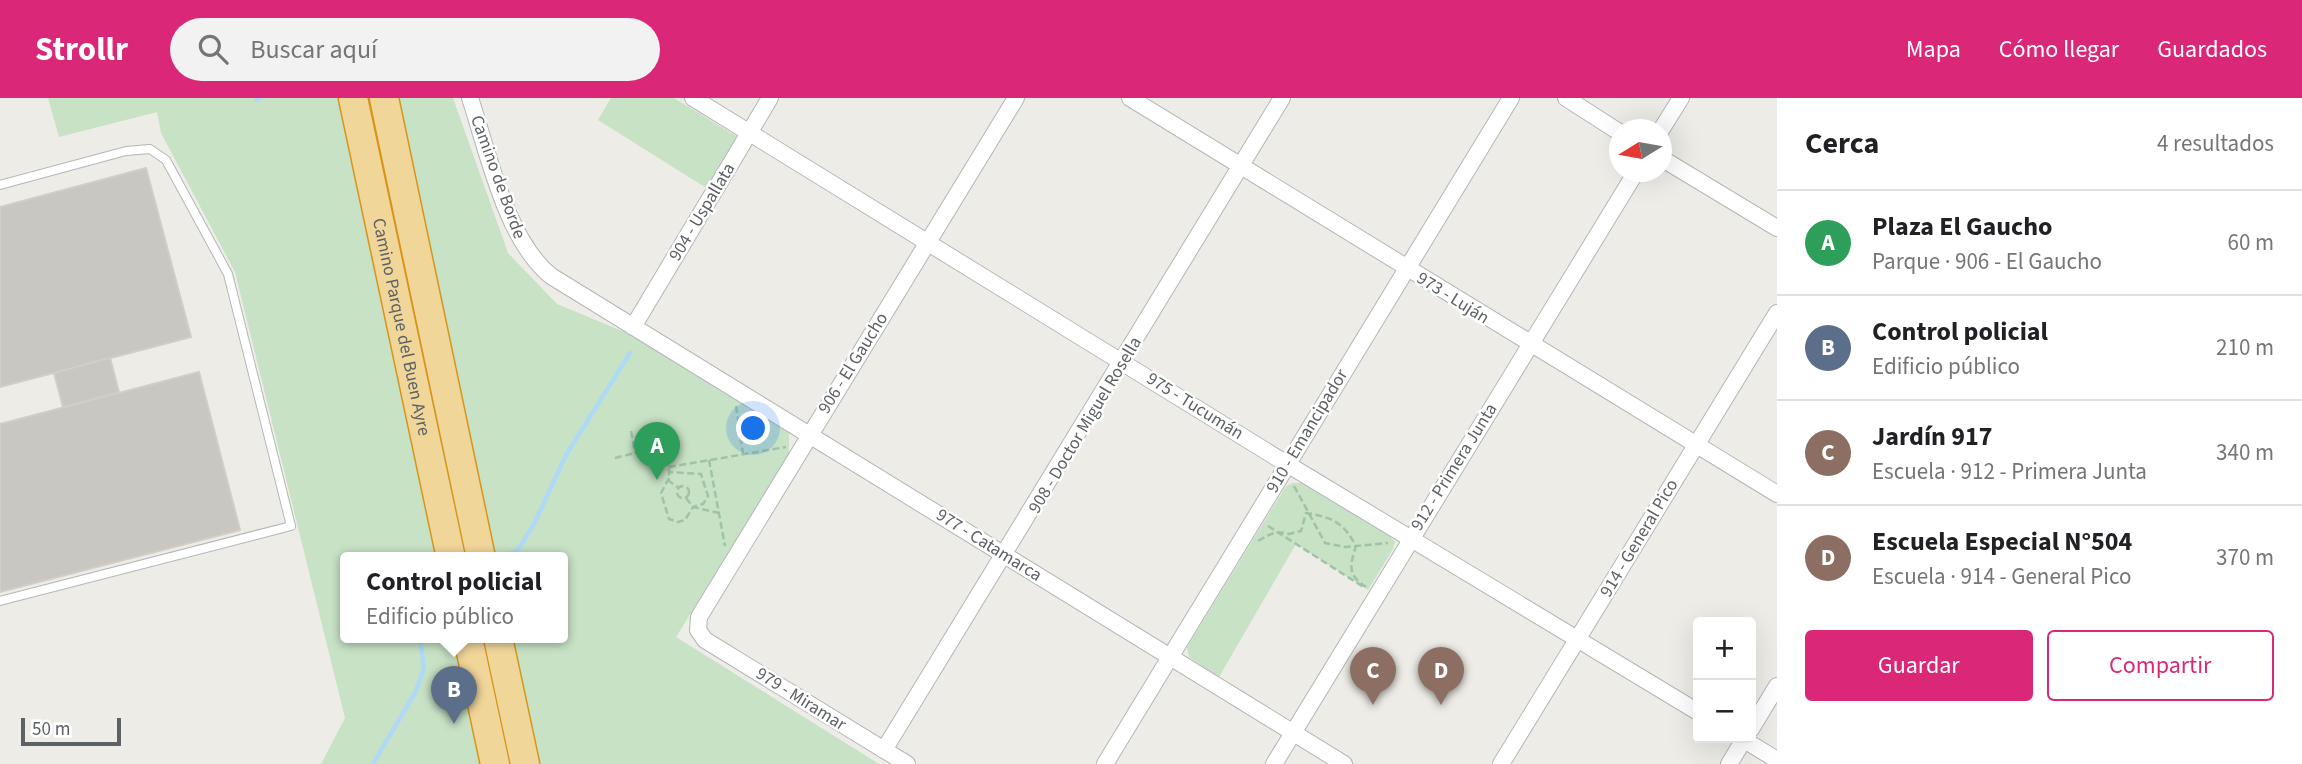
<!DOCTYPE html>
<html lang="es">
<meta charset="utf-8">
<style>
:root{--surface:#fff;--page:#f2f2f2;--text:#202124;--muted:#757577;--line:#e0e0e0;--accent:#db2777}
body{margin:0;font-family:"Source Sans 3",sans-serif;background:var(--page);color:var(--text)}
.controls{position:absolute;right:21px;bottom:21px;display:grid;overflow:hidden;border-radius:7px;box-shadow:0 7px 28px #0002}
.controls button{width:63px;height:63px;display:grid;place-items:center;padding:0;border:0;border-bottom:2px solid var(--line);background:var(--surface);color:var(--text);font:35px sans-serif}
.compass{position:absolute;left:1609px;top:21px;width:63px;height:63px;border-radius:50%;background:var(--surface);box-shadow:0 7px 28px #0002;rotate:259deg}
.scale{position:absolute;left:21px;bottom:18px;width:100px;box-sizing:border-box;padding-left:7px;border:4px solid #5d6164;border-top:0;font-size:19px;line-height:24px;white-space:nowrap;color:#5d6164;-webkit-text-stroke:5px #fff;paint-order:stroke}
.you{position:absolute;left:754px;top:331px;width:24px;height:24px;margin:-18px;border:5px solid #fff;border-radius:50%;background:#1a73e8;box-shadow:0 0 0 10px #1a73e833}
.badge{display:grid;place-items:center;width:46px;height:46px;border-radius:50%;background:var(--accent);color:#fff;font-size:23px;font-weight:700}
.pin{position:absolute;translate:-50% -58px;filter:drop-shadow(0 2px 4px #0008)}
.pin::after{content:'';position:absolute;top:37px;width:24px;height:21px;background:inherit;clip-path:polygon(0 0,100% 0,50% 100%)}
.popup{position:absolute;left:340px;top:454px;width:228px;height:91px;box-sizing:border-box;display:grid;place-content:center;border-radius:7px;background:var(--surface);filter:drop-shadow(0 2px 5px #0005);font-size:23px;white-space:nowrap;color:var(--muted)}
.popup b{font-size:26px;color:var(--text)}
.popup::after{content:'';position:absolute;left:50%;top:100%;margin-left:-14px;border:14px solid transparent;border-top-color:var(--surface)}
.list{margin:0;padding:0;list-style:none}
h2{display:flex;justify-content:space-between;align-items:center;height:91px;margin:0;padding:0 28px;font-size:30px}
h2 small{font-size:23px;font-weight:400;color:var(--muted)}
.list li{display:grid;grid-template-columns:46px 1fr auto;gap:21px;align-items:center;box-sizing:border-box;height:105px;padding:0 28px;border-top:2px solid var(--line)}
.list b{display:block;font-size:26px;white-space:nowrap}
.list p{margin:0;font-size:23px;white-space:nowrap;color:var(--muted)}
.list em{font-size:23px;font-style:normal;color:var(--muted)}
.actions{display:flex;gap:14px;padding:21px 28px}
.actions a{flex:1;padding:16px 0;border:2px solid var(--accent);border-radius:7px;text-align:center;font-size:24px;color:var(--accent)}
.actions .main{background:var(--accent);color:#fff}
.icon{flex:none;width:38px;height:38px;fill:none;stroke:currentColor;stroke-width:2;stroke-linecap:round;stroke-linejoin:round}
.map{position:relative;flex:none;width:1777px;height:666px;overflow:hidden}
header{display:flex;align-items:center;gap:42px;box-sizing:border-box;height:98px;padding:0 35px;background:var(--accent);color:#fff}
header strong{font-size:33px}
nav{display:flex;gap:38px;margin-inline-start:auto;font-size:24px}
.search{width:490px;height:63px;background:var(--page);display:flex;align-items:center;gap:18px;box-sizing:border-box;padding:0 24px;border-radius:38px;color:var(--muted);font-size:26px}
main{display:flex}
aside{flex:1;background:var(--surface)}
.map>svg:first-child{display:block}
</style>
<header>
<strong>Strollr</strong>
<div class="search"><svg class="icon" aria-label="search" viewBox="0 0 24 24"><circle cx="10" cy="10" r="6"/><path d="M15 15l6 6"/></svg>Buscar aquí</div>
<nav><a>Mapa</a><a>Cómo llegar</a><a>Guardados</a></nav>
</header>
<main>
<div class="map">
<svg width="1777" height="666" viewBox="0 0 1777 666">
<rect width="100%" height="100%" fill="#eeece6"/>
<g fill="#c7e2c5" fill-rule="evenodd">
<path d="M 48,0 L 453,0 L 508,155 L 557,206 L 627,235 L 789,335 L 789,356 L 676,539 L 879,666 L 321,666 L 345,620 L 235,174 L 161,35 L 157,14 L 59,39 ZM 346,460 L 562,460 L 562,540 L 346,540 Z"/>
<polygon points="611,0 674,0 739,40 708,91 598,22"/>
<polygon points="1293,385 1301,385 1388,436 1395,444 1393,451 1368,492 1296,446 1219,579 1189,559 1187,549 1286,388"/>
</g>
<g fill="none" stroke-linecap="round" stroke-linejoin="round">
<g stroke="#aedaf5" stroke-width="4.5">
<polyline points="257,2 260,0"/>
<polyline points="504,458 517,453 534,426 566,357 630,255"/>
<polyline points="373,666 416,593 424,570 420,540"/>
</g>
</g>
<g fill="#c9c7c2" stroke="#d2cdc5" stroke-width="2">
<polygon points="146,70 191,239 0,289 0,109"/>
<polygon points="110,260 119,294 63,309 54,275"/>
<polygon points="199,274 240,432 0,494 0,326"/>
</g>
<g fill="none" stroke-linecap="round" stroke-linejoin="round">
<defs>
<polyline id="lane" points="0,87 126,53 150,51 166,62 228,176 291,428 0,503"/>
<g id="street">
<path d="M 470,0 C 488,54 506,142 551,178 L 1344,666"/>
<polyline points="693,0 1287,366 1698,614"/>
<polyline points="1130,0 1777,396"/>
<polyline points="1566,0 1619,34"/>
<polyline points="1661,32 1681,0"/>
<polyline points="1661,60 1777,130"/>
<polyline points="633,229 770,0"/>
<polyline points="1751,631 1777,588"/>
<polyline points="1741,640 1777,662"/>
<polyline points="884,652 1282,0"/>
<polyline points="907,666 705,542 698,532 699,519 1016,0"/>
<polyline points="1105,666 1511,0"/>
<polyline points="1274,666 1636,74"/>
<polyline points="1501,666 1777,215"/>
<polyline points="1729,666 1745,640"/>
</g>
<g id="highway">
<path id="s1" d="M 353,0 L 451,460"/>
<polyline points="384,0 481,460"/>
<polyline points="468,540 495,666"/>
<polyline points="498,540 525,666"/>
</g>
</defs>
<use href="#lane" stroke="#b3b6b9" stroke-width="10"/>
<use href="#street" stroke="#b3b6b9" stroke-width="18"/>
<use href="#highway" stroke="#d8941b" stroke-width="31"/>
<g stroke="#9fc3a7" stroke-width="2.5" stroke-dasharray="7 3.5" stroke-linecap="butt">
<polyline points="736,308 743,356"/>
<polyline points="631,333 635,355"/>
<polyline points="615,360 635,355 658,355 669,369 669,383 679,390"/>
<polyline points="709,362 725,448"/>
<polyline points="669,369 786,349"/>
<polyline points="669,380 661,395 669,421 678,424 685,422 693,409 703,406 708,398 701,376 669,374"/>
<circle cx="683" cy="394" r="6"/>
<polyline points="1294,388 1325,445 1345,449 1388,445"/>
<polyline points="686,400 693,409 719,415"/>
<polyline points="1268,428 1365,490"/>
<path d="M 1258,443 C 1270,436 1277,432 1289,436 L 1301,433 L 1306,415 C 1332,419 1344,425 1356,448 C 1350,467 1347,477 1366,489"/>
</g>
<use href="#lane" stroke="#fff" stroke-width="8"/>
<use href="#street" stroke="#fff" stroke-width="16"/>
<use href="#highway" stroke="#f1d69a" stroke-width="28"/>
</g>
<g text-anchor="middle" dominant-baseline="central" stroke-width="5" stroke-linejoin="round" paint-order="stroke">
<g font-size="18" fill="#5d6164" stroke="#fff">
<text transform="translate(498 79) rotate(70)">Camino de Borde</text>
<text transform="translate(702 114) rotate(-59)">904 - Uspallata</text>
<text transform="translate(1453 200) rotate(32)">973 - Luján</text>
<text stroke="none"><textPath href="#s1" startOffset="234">Camino Parque del Buen Ayre</textPath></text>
<text transform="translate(853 265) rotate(-58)">906 - El Gaucho</text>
<text transform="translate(1195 308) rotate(32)">975 - Tucumán</text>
<text transform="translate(1085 327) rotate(-59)">908 - Doctor Miguel Rosella</text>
<text transform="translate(1307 333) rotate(-59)">910 - Emancipador</text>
<text transform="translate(1454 369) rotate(-58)">912 - Primera Junta</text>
<text transform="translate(1639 440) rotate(-59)">914 - General Pico</text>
<text transform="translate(989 447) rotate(32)">977 - Catamarca</text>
<text transform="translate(801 601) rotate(32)">979 - Miramar</text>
</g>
</g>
</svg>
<div class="controls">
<button>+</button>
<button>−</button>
</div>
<svg class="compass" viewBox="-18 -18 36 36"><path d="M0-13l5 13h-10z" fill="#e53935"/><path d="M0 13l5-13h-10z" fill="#757577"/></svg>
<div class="scale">50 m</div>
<div class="you"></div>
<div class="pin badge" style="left:657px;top:382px;background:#2e9e5b">A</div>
<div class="pin badge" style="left:454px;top:626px;background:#5c6f8a">B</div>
<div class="popup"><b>Control policial</b>Edificio público</div>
<div class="pin badge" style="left:1373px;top:607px;background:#8d6e63">C</div>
<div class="pin badge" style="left:1441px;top:607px;background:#8d6e63">D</div>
</div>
<aside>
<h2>Cerca<small>4 resultados</small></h2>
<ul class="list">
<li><span class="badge" style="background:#2e9e5b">A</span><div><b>Plaza El Gaucho</b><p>Parque · 906 - El Gaucho</p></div><em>60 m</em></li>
<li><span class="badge" style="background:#5c6f8a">B</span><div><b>Control policial</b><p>Edificio público</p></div><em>210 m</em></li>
<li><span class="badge" style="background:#8d6e63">C</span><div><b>Jardín 917</b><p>Escuela · 912 - Primera Junta</p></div><em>340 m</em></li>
<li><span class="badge" style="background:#8d6e63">D</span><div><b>Escuela Especial N°504</b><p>Escuela · 914 - General Pico</p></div><em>370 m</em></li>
</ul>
<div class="actions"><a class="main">Guardar</a><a>Compartir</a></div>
</aside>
</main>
